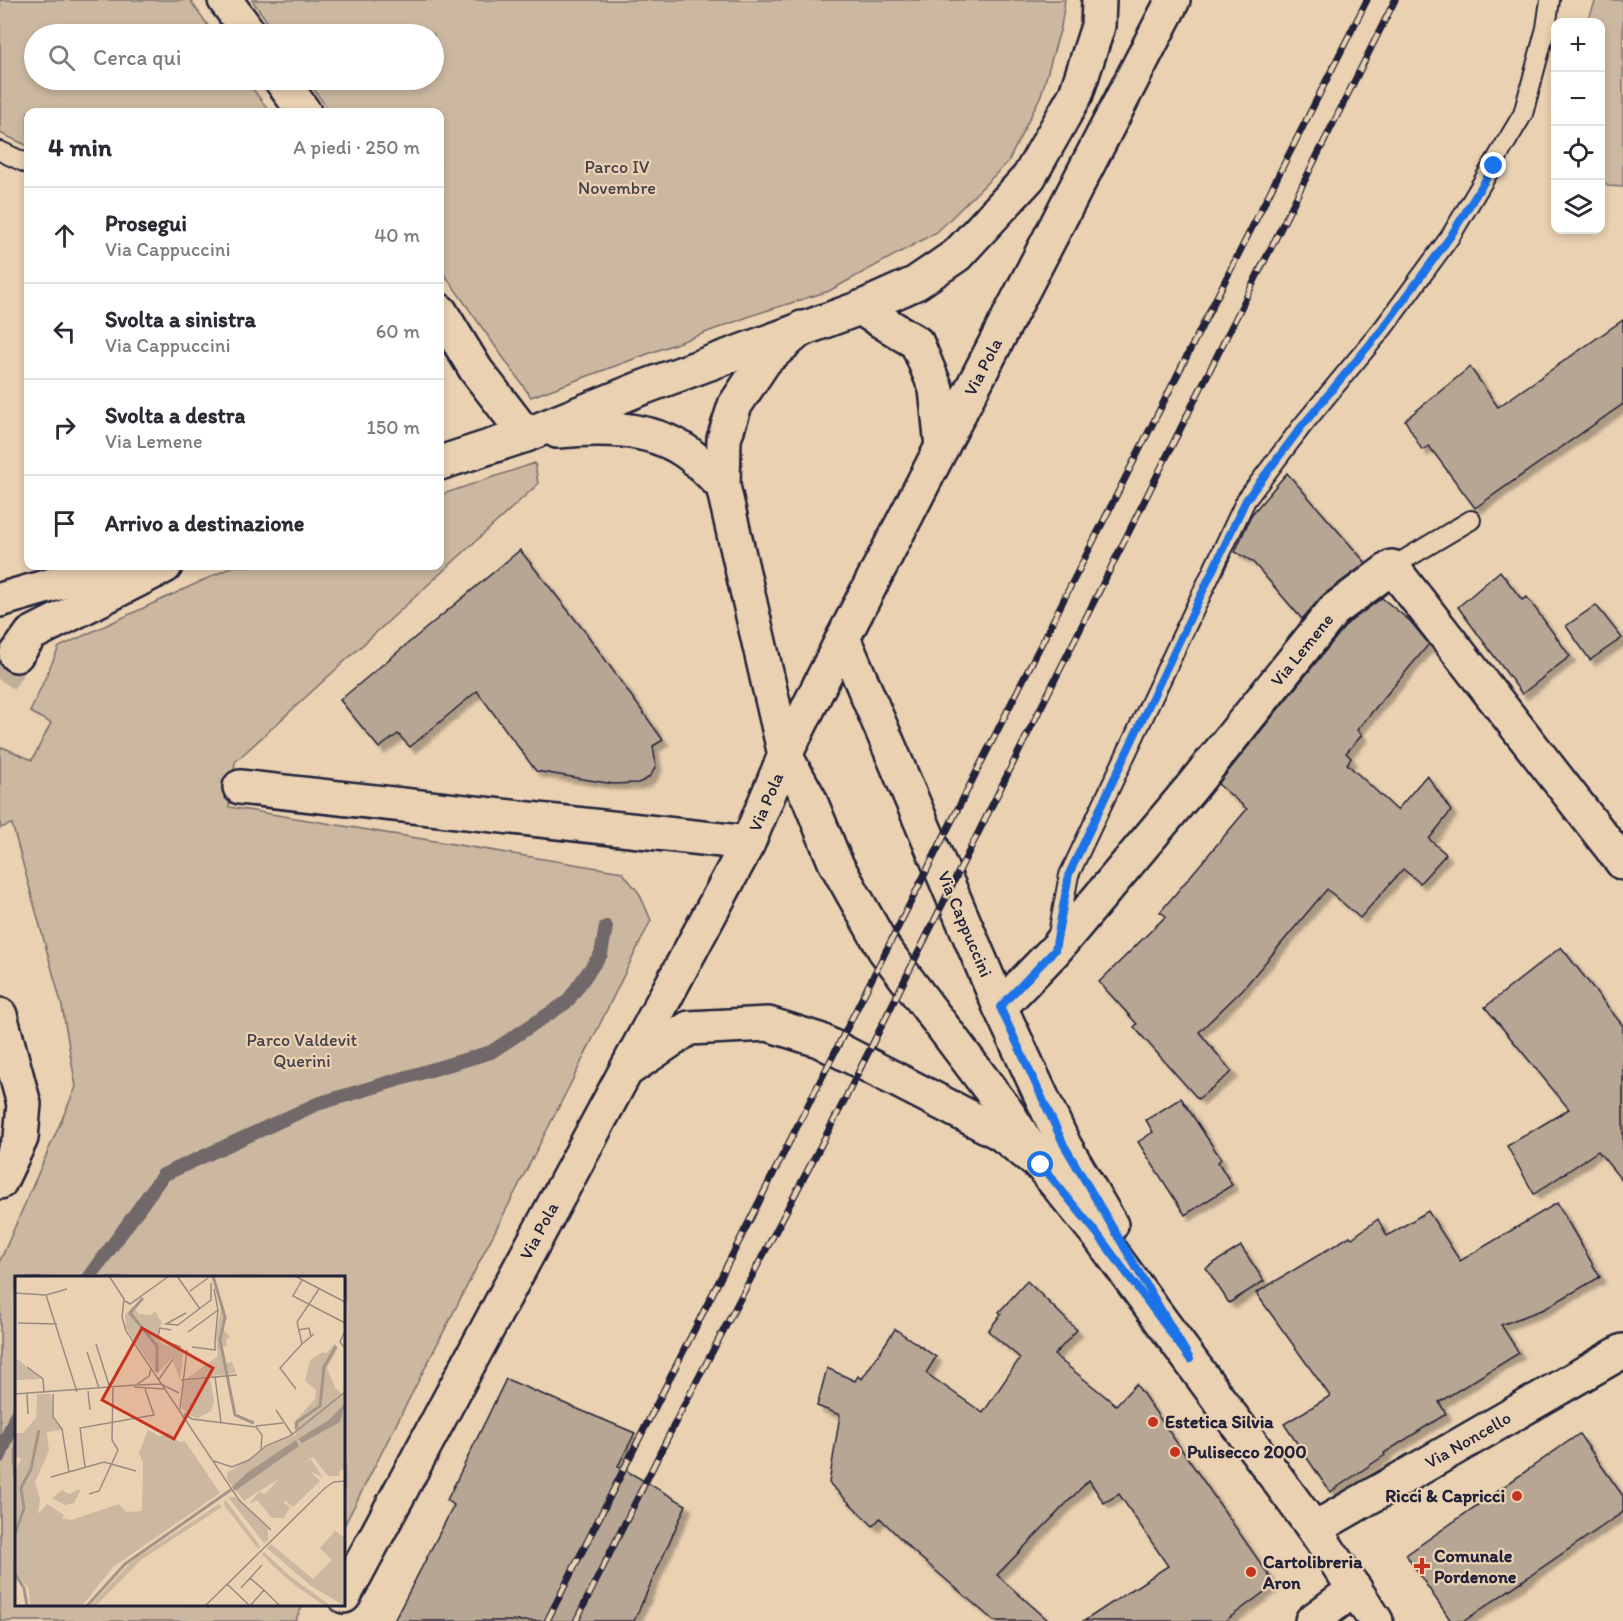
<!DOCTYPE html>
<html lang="it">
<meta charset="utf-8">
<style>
:root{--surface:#fff;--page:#f7f7f7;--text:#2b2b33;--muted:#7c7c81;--line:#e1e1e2}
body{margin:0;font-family:Itim,sans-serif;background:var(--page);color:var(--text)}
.controls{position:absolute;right:18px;top:18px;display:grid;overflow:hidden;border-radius:12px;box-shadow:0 3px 9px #0003}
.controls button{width:54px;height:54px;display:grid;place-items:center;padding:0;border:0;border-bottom:2px solid var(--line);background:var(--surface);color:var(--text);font:30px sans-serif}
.stop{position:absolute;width:18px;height:18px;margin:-14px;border:4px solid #1a73e8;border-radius:50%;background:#fff}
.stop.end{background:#1a73e8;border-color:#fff;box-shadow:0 2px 6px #0008}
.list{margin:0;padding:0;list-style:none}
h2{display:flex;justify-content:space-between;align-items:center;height:78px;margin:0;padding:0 24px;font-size:26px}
h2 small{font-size:20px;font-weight:400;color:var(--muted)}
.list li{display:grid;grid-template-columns:39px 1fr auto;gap:18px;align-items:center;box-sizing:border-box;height:96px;padding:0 24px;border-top:2px solid var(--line)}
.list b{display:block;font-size:22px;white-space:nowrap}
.list p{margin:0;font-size:20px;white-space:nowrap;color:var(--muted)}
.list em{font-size:20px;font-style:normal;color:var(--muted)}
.icon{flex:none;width:33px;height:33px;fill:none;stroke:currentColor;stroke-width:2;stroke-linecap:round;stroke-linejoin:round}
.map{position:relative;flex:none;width:1623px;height:1621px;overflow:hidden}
.search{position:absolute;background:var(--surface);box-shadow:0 3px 9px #0003;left:24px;top:24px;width:420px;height:66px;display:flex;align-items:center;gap:15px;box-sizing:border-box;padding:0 21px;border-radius:33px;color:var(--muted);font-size:22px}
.panel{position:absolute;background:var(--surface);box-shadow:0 3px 9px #0003;left:24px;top:108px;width:420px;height:462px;border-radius:12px}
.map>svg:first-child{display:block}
</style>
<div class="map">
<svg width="1623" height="1621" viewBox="0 0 1623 1621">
<defs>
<filter id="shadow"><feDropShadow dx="5.5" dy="5.5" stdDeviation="1.5" flood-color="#0004"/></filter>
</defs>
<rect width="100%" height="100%" fill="#e9d1b1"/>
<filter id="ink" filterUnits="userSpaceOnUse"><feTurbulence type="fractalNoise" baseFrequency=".0167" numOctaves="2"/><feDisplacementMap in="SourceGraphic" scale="12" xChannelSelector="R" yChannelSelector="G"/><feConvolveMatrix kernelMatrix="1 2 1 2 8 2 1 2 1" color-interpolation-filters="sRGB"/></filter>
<g filter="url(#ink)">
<g fill="#ccb8a0" stroke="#776d6e" stroke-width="1.5">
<polygon points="0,0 190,0 214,34 34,34 34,80 246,80 270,112 28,112 28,146 0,133"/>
<polygon points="252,0 1065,0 1061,27 1041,95 1008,162 937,232 829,291 756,314 531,397 440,268 440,112 330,112 307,80 434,80 434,34 276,34"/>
<polygon points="1596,0 1623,0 1623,187 1608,186 1601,181 1600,22 1587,22"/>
<polygon points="535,463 538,484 235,762 229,807 622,872 639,893 651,920 571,1083 344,1526 344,1278 16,1278 16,1604 303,1605 295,1621 0,1621 0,1261 76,1087 62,1006 12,824 0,828 0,750 2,747 32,760 51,723 30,712 59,647 234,566 440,566 440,495"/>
</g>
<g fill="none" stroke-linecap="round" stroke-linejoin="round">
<g stroke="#71676a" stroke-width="14">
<polyline points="89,1278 163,1175 317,1104 491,1052 567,1002 601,954 606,927"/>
<polyline points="0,1456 16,1415"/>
</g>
</g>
<g fill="#b7a693" stroke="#22223b" stroke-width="1.5" filter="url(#shadow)">
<polygon points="1623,320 1623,404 1475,508 1429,446 1422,450 1405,420 1470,367 1498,407"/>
<polygon points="1287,473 1366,563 1323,595 1302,619 1252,561 1235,552 1252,514"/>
<polygon points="520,550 586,633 663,740 653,746 656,766 651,775 645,780 638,783 613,784 536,771 477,691 410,747 398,734 379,748 340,700"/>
<polygon points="1500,571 1522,600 1527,597 1570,656 1522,694 1458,607"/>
<polygon points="1382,598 1410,621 1429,644 1357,730 1362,735 1346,753 1351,758 1347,764 1397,810 1427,775 1451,811 1429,839 1446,854 1420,883 1403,869 1360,918 1327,889 1243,989 1199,1032 1232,1072 1198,1099 1134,1027 1137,1024 1099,982 1166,916 1160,912 1247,809 1218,784 1347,624"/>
<polygon points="1596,605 1622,638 1590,660 1566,626"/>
<polygon points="1561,947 1623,1026 1623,1182 1598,1151 1534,1194 1507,1146 1569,1109 1485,1007"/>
<polygon points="1181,1098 1221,1159 1218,1162 1232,1185 1185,1215 1138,1142 1153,1132 1146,1120"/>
<polygon points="1557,1203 1600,1277 1544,1309 1501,1325 1519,1353 1439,1402 1446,1414 1384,1453 1385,1455 1330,1492 1284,1424 1330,1396 1256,1293 1350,1236 1352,1238 1378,1219 1387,1236 1428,1211 1460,1261"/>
<polygon points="1241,1246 1264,1281 1229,1303 1206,1268"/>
<polygon points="1027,1281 1077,1330 1054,1355 1116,1405 1136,1384 1275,1584 1225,1621 1084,1621 1168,1566 1119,1494 1104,1503 1089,1480 997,1575 1049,1621 994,1621 914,1552 880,1518 873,1526 829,1483 840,1415 817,1406 827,1368 855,1381 858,1376 862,1379 895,1329 936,1357 926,1373 983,1413 1020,1358 988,1331 1001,1314 999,1312"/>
<polygon points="506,1379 635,1433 618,1466 686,1505 634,1621 394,1621 454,1505 447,1500"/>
<polygon points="1579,1434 1623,1496 1623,1512 1464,1621 1451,1621 1406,1555"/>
</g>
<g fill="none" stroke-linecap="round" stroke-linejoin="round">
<polyline stroke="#c1ae99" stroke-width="33" stroke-dasharray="33 16" stroke-linecap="butt" points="0,680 16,655"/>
<defs>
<g id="service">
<polyline points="0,151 28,164"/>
<polyline points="1392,567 1471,520"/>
<polyline points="1057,939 1069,875 1246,500 1302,426 1384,327 1450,237 1523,114 1546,28 1550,0"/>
</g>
<g id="minor">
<polyline points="225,0 250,34"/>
<polyline points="281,80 304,112"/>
<polyline points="860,308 917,343 936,389 942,447"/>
<polyline points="440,311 476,370 526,435"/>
<polyline points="802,328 765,360 735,405 724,439 723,486 785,755 809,798 835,862 884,949 1007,1112 1039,1162"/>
<path d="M 557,431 C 600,427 648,426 685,451 C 699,460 711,475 723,486"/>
<polyline points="440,463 526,435 639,389 860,308 916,283 957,255 1029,177 1076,94 1098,26 1099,0"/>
<polyline points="0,600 117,566"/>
<polyline points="16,655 31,634 165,566"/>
<polyline points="240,787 748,843"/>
<polyline points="1000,1007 1055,950 1191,788 1334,610 1392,567 1623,863"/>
<polyline points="0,1015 24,1104 21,1138 0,1182"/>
<polyline points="1314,1529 1623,1351"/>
<polyline points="1312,1621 1355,1589"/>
</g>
<g id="secondary">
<polyline points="843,638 1000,1007 1064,1145 1111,1225"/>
<polyline points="627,1070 689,1028 768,1024 819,1040 1000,1133 1041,1165 1099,1236 1314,1529 1376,1621"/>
<polyline points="344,1596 748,843 785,755 843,638 1173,0"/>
</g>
</defs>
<use href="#service" stroke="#22223b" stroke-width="22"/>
<use href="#minor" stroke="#22223b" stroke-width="38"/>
<use href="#secondary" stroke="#22223b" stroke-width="38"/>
<use href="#service" stroke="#e9d1b1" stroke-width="18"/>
<use href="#minor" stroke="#e9d1b1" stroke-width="33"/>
<use href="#secondary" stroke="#e9d1b1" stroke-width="33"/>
<defs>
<g id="rail">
<polyline points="547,1621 1367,0"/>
<polyline points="576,1621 679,1415 842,1105 1395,0"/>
</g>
</defs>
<use href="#rail" stroke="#22223b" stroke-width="7"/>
<use href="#rail" stroke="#e9d1b1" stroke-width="4.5" stroke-dasharray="14" stroke-linecap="butt"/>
</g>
</g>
<g fill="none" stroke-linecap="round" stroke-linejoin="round" filter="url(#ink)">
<polyline stroke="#1a73e8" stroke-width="8" points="1041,1165 1099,1236 1190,1359 1064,1145 1000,1007 1055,950 1069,874 1246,500 1302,426 1384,327 1450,237 1494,166"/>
</g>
<g fill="#c8321e" stroke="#e9d1b1" stroke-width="2">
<circle cx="1153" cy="1422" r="6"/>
<circle cx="1175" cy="1452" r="6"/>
<circle cx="1517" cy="1496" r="6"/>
<path d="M1419 1557h6v6h6v6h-6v6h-6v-6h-6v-6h6z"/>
<circle cx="1251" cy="1572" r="6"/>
</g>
<g text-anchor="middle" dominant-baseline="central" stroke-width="4.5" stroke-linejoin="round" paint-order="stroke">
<g font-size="18" fill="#44404f" stroke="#e9d1b1">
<text x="617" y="167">Parco IV<tspan x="617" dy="21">Novembre</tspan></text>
<text x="302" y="1040">Parco Valdevit<tspan x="302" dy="21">Querini</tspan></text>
</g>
<g font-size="18" fill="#22223b" stroke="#e9d1b1">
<text transform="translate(983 367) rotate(-63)">Via Pola</text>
<text transform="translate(1302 650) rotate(-51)">Via Lemene</text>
<text transform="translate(766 802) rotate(-67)">Via Pola</text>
<text transform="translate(965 924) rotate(67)">Via Cappuccini</text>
<text transform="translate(539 1231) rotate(-62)">Via Pola</text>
<text transform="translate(1468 1440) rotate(-30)">Via Noncello</text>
</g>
<g font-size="18" font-weight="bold" fill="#22223b" stroke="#e9d1b1" text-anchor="start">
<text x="1165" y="1422">Estetica Silvia</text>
<text x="1187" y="1452">Pulisecco 2000</text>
<text x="1505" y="1496" text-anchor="end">Ricci &amp; Capricci</text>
<text x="1434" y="1556">Comunale<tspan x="1434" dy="21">Pordenone</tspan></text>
<text x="1263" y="1562">Cartolibreria<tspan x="1263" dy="21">Aron</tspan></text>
</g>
</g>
<g transform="translate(15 1276)">
<rect width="330" height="330" fill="#e9d1b1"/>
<path d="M 207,27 L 212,42 L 207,52 L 215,61 L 211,63 L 212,70 L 207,71 L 211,87 L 217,86 L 221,97 L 171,103 L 203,80 L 201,60 ZM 118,31 L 124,38 L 136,39 L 140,35 L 147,47 L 141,59 L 148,68 L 165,73 L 168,78 L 165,104 L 157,82 L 142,98 L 111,52 L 110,38 ZM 319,68 L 323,72 L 312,92 L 321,113 L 330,120 L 330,194 L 325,194 L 324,200 L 313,200 L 298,181 L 290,186 L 296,183 L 308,202 L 295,195 L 305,205 L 278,231 L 270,224 L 269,227 L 275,231 L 269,242 L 257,242 L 242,224 L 234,228 L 244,216 L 250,218 L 265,202 L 229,225 L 212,203 L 212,197 L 250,172 L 281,159 L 279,146 L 300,123 L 301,114 L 290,105 L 295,84 L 308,76 L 311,78 ZM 0,84 L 4,84 L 26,103 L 0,104 ZM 195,102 L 199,125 L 196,135 L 183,142 L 173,139 L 167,132 L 168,105 ZM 22,118 L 36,118 L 38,143 L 47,154 L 32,156 L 34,175 L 20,206 L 25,224 L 23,238 L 32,228 L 49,239 L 47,242 L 56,244 L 104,228 L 111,236 L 127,235 L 128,187 L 124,177 L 133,154 L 145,160 L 154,157 L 164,166 L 170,165 L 205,217 L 98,291 L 67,330 L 15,330 L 14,313 L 0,297 L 0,195 L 6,183 L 0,180 L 0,157 L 8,157 L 21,142 ZM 66,213 L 59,227 L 50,229 L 37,222 L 47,214 L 54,218 ZM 213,221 L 220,221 L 253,252 L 253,264 L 249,267 ZM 210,223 L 245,270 L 243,273 L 209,229 ZM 204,228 L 207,231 L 126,284 L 81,330 L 75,330 L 117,285 ZM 320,255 L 329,261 L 330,330 L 296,310 L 252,272 L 256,268 L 298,303 L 317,284 L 305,272 ZM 249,276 L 275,300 L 316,330 L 309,329 L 282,311 L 257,289 L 247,278 Z" fill="#ccb8a0"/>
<path d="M 330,127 L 325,146 L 287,167 L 283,163 L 314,144 ZM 281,164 L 284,170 L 220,215 L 217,211 L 233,196 Z" fill="#a59589"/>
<path fill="none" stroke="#a59589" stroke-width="3" d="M 198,0 L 210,41 L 205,64 L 220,139 L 239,147M 128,22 L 115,37 L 142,70 L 142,96M 281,153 L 282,146 L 305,130 L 309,91 L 321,70M 0,258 L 9,232 L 6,212 L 16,193 L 24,154M 0,298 L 9,312 L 12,330M 72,330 L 110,288 L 217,213"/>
<path fill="none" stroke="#998b82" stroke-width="1.5" d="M 94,0 L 109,23 L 107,41 L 111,55 L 224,224 L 256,254M 162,0 L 185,33M 280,0 L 330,26M 287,4 L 278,20 L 330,47M 199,13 L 203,34 L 200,65M 175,15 L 193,2M 0,17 L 31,19 L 52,13M 31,19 L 62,116M 110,25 L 115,28 L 154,0M 171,37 L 151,48 L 163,49 L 196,24 L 196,7M 282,46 L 304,13M 282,46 L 287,68 L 299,58M 3,47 L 42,48M 156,54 L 145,52 L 143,59 L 149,65 L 166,71M 283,54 L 294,52 L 296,61M 330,55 L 325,66 L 330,72M 173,56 L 203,34M 81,68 L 95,112M 177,71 L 200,74 L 200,65M 72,76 L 84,112M 12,91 L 28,103 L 29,116M 200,101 L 206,146M 144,103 L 158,83M 166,104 L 222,99M 123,109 L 146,108 L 164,117M 119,111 L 149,113M 281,113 L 265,92 L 287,68M 73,115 L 75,134M 0,118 L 121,109 L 134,100 L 136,93M 12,118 L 13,138M 38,118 L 38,141 L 47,153 L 54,196M 165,133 L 172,74M 261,134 L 277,158M 169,138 L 177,143 L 241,151 L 247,159 L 246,173M 241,150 L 268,147M 199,185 L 217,191 L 234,184 L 251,170 L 275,160 L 330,116M 70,191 L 65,152 L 139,139 L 130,113M 36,201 L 89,186 L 121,195M 74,218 L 84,215 L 103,174 L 97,164 L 98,112M 235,302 L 249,314M 212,308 L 235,330M 226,312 L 247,289M 190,330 L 310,212 L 319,206 L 330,205M 235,330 L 249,314 L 265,330"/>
<path fill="#c8321e" fill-opacity="0.15" stroke="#c8321e" stroke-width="3" d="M 127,52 L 198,92 L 159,163 L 87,124 Z"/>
<rect width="330" height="330" fill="none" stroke="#22223b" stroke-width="3"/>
</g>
</svg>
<div class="controls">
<button>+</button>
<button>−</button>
<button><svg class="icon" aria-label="locate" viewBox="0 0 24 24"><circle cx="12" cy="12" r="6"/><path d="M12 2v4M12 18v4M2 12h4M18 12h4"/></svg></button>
<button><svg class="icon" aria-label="layers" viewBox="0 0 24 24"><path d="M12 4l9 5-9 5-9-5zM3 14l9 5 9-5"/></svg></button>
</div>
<div class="stop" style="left:1041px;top:1165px"></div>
<div class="stop end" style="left:1494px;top:166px"></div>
<div class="search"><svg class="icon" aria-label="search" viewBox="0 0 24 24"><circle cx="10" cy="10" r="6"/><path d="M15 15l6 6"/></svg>Cerca qui</div>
<section class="panel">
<h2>4 min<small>A piedi · 250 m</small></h2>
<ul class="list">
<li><svg class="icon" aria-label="ahead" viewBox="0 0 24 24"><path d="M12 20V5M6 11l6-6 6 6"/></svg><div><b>Prosegui</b><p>Via Cappuccini</p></div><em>40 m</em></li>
<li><svg class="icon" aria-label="left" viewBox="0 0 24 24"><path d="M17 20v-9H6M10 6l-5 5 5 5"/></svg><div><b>Svolta a sinistra</b><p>Via Cappuccini</p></div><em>60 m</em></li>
<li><svg class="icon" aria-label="right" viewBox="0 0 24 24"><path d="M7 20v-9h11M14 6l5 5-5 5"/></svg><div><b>Svolta a destra</b><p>Via Lemene</p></div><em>150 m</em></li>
<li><svg class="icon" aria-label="arrive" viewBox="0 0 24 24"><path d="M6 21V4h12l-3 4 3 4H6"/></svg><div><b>Arrivo a destinazione</b></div></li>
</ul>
</section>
</div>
